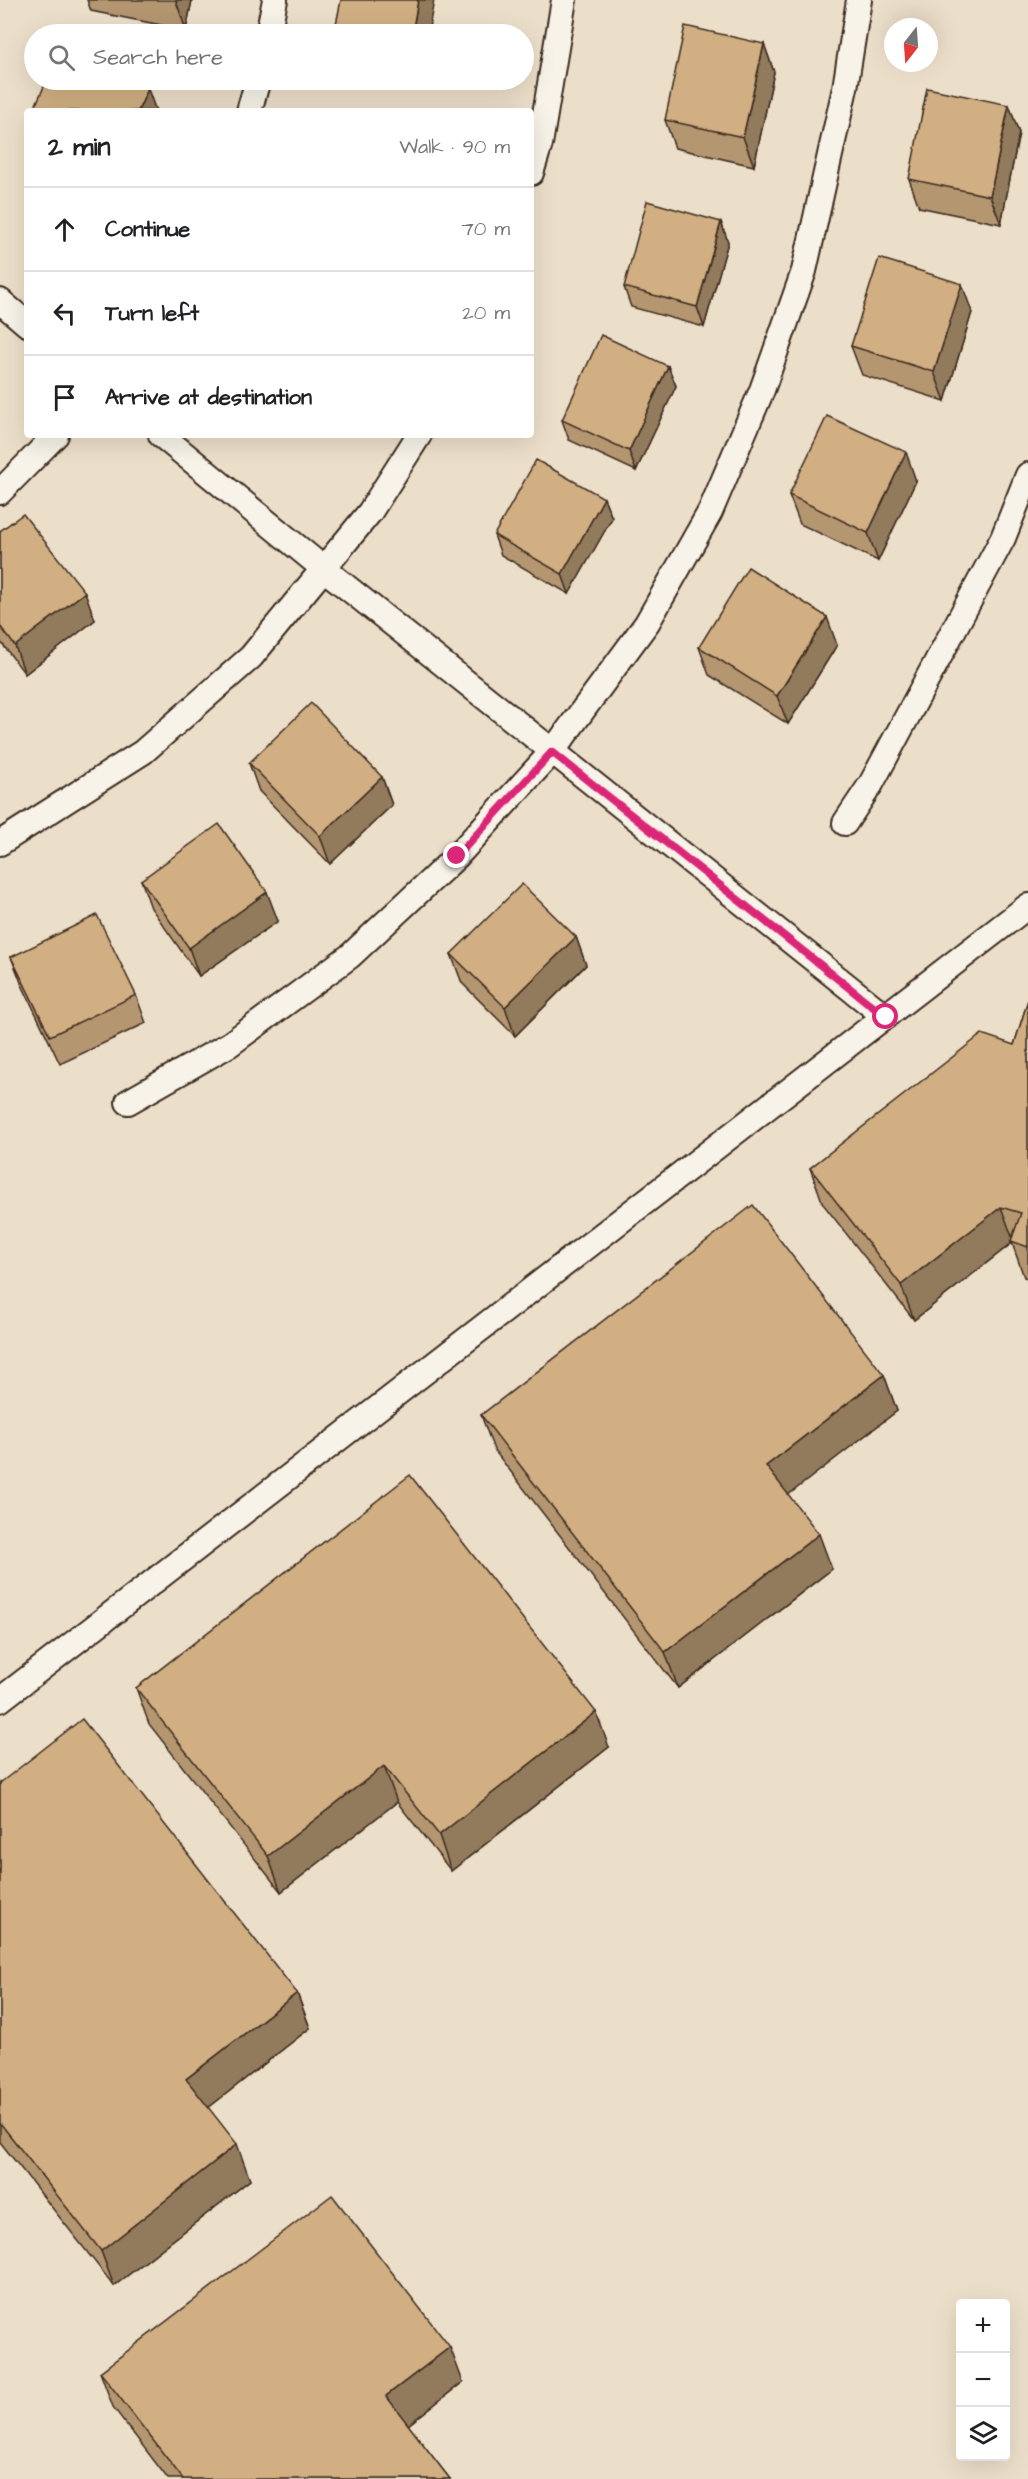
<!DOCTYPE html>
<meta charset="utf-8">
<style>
:root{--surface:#fff;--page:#f2f2f2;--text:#202124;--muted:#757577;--line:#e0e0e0}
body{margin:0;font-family:"Architects Daughter",sans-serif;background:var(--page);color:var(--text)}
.controls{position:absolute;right:18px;bottom:18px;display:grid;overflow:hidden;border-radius:6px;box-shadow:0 6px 24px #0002}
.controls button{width:54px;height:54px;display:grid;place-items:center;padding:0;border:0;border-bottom:2px solid var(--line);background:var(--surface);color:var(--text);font:30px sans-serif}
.compass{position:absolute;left:884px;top:18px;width:54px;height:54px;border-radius:50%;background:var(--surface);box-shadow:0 6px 24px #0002;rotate:197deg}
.stop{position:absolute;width:18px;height:18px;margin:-14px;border:4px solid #db2777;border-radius:50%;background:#fff}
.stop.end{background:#db2777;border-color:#fff;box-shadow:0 2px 6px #0008}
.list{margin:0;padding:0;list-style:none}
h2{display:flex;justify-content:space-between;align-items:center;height:78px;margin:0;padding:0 24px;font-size:26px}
h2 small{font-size:20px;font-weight:400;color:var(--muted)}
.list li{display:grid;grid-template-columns:39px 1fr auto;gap:18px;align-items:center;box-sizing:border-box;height:84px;padding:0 24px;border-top:2px solid var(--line)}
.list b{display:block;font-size:22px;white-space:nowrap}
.list em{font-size:20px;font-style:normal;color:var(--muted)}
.icon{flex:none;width:33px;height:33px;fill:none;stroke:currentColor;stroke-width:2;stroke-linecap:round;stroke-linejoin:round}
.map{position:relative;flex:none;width:1028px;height:2479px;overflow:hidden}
.search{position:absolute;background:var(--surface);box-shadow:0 6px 24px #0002;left:24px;top:24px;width:510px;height:66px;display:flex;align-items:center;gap:15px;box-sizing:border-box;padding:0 21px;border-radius:33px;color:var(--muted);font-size:22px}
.panel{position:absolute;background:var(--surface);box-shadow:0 6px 24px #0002;left:24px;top:108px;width:510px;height:330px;border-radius:6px}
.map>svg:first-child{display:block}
</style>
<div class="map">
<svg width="1028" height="2479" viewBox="0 0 1028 2479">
<rect width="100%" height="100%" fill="#ecdfca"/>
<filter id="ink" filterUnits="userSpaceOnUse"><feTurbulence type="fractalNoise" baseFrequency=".0167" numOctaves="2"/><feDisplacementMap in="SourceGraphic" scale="12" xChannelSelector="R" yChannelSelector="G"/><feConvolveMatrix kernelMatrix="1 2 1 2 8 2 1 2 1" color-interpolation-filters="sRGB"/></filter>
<g filter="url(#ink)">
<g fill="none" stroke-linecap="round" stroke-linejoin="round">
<defs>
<g id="lane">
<polyline points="268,34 275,0"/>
<polyline points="249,111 258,80"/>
<polyline points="531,173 540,144 564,0"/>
<polyline points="0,301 27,324"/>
<polyline points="161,435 324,569 886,1017"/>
<polyline points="0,492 56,435"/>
<polyline points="845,823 871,784 1003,538 1028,475"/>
<polyline points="0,843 143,752 251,657 370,512 419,435"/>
<polyline points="128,1102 230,1044 350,956 457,856 552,752 647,623 710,512 762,390 804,271 845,88 859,0"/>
<polyline points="0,1700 1028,906"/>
</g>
</defs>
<use href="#lane" stroke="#3b2a1e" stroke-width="28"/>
<use href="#lane" stroke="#f7f3e8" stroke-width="24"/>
</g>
<g fill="#b49671" stroke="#3b2a1e" stroke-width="1.5">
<polygon points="87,0 192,0 186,30 91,11"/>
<polygon points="764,44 774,72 754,166 675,148 665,120"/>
<polygon points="371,80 419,80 418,88"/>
<polygon points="1009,105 1019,133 1001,224 919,207 909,179"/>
<polygon points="721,222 728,242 704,327 631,307 624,287"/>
<polygon points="972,312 945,401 862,375 851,346"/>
<polygon points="668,366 676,386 636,471 569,440 562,420"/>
<polygon points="916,481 878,561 800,524 789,495"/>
<polygon points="604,498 612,518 569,594 501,555 494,535"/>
<polygon points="0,531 95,620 25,674 0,641"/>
<polygon points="837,645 788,724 709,675 699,647"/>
<polygon points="249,763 382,777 392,805 330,864 259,791"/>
<polygon points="141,880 278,921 199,976 151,908"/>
<polygon points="576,937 586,965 515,1036 462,983 451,954"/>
<polygon points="11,957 136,995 146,1023 60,1064 22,985"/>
<polygon points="1028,1000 1028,1278 1024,1277 1012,1243 914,1320 823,1204 810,1168 1014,1045"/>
<polygon points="884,1375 897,1411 788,1494 832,1569 678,1688 494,1450 481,1415"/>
<polygon points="136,1688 609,1747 451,1871 397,1802 281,1892 149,1724"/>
<polygon points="0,1783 297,1993 310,2028 208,2108 250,2180 114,2286 0,2142"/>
<polygon points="100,2372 463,2382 408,2425 450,2479 168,2479 113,2407"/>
</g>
<g fill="#927a5c" stroke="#3b2a1e" stroke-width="1.5">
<polygon points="176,0 192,0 186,30 176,1"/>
<polygon points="418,0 434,0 428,34 412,34"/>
<polygon points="764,44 774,72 754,166 743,137"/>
<polygon points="415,80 419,80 418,88"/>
<polygon points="148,89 156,111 138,111"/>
<polygon points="1009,105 1019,133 1001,224 990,196"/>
<polygon points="721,222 728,242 704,327 697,307"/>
<polygon points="962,284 972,312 945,401 934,372"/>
<polygon points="668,366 676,386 636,471 629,451"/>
<polygon points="906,452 916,481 878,561 868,533"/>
<polygon points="604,498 612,518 569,594 562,574"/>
<polygon points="85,592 95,620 25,674 15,646"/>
<polygon points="827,617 837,645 788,724 777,696"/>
<polygon points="382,777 392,805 330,864 320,836"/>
<polygon points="267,892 278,921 199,976 189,948"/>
<polygon points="576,937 586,965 515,1036 505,1007"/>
<polygon points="1001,1207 1014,1242 1011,1241 1012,1243 914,1320 901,1285"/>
<polygon points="884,1375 897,1411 779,1502 766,1466"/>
<polygon points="819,1534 832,1569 678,1688 665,1652"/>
<polygon points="596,1712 609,1747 451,1871 439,1835"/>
<polygon points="384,1766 397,1802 281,1892 268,1856"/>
<polygon points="297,1993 310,2028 199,2115 186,2079"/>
<polygon points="237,2144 250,2180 114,2286 101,2251"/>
<polygon points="450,2347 463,2382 399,2432 386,2396"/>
</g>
<g fill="#d1af83" stroke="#3b2a1e" stroke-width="1.5">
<polygon points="341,0 418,0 412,34 334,34"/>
<polygon points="685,26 764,44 743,137 665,120"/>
<polygon points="47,80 127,80 148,89 138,111 33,111"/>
<polygon points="927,88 1009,105 990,196 909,179"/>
<polygon points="647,201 721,222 697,307 624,287"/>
<polygon points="879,258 962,284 934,372 851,346"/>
<polygon points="601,335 668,366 629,451 562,420"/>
<polygon points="827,416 906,452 868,533 789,495"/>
<polygon points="536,460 604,498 562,574 494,535"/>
<polygon points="23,514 85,592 15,646 0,626 0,531"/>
<polygon points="748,567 827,617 777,696 699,647"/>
<polygon points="311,703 382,777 320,836 249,763"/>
<polygon points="219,824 267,892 189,948 141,880"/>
<polygon points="522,884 576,937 505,1007 451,954"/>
<polygon points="97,915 136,995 50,1036 11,957"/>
<polygon points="1028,1000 1028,1247 1011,1241 1021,1213 1001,1207 901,1285 810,1168 982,1034 1014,1045"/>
<polygon points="753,1205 884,1375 766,1466 819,1534 665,1652 481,1415"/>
<polygon points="410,1475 596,1712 439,1835 384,1766 268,1856 136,1688"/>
<polygon points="82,1719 297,1993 186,2079 237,2144 101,2251 0,2123 0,1783"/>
<polygon points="332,2195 450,2347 386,2396 450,2479 183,2479 100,2372"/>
</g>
</g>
<g fill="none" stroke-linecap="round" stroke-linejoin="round" filter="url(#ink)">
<polyline stroke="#db2777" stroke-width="8" points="457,856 552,752 886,1017"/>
</g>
</svg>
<div class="controls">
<button>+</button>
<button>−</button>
<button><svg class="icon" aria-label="layers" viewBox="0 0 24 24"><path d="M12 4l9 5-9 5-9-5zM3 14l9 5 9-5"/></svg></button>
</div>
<svg class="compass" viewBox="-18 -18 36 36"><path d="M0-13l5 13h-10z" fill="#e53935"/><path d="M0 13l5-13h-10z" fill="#757577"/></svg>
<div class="stop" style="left:886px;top:1017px"></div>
<div class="stop end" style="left:457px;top:856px"></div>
<div class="search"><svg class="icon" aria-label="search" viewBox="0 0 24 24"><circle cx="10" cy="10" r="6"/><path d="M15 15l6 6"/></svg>Search here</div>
<section class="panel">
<h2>2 min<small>Walk · 90 m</small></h2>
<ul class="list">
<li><svg class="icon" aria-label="ahead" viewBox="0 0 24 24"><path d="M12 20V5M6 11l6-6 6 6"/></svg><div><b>Continue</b></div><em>70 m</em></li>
<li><svg class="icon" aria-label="left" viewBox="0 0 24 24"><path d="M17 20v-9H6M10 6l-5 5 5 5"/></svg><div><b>Turn left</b></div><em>20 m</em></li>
<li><svg class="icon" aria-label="arrive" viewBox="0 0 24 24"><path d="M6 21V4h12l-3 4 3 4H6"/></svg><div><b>Arrive at destination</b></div></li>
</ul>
</section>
</div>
